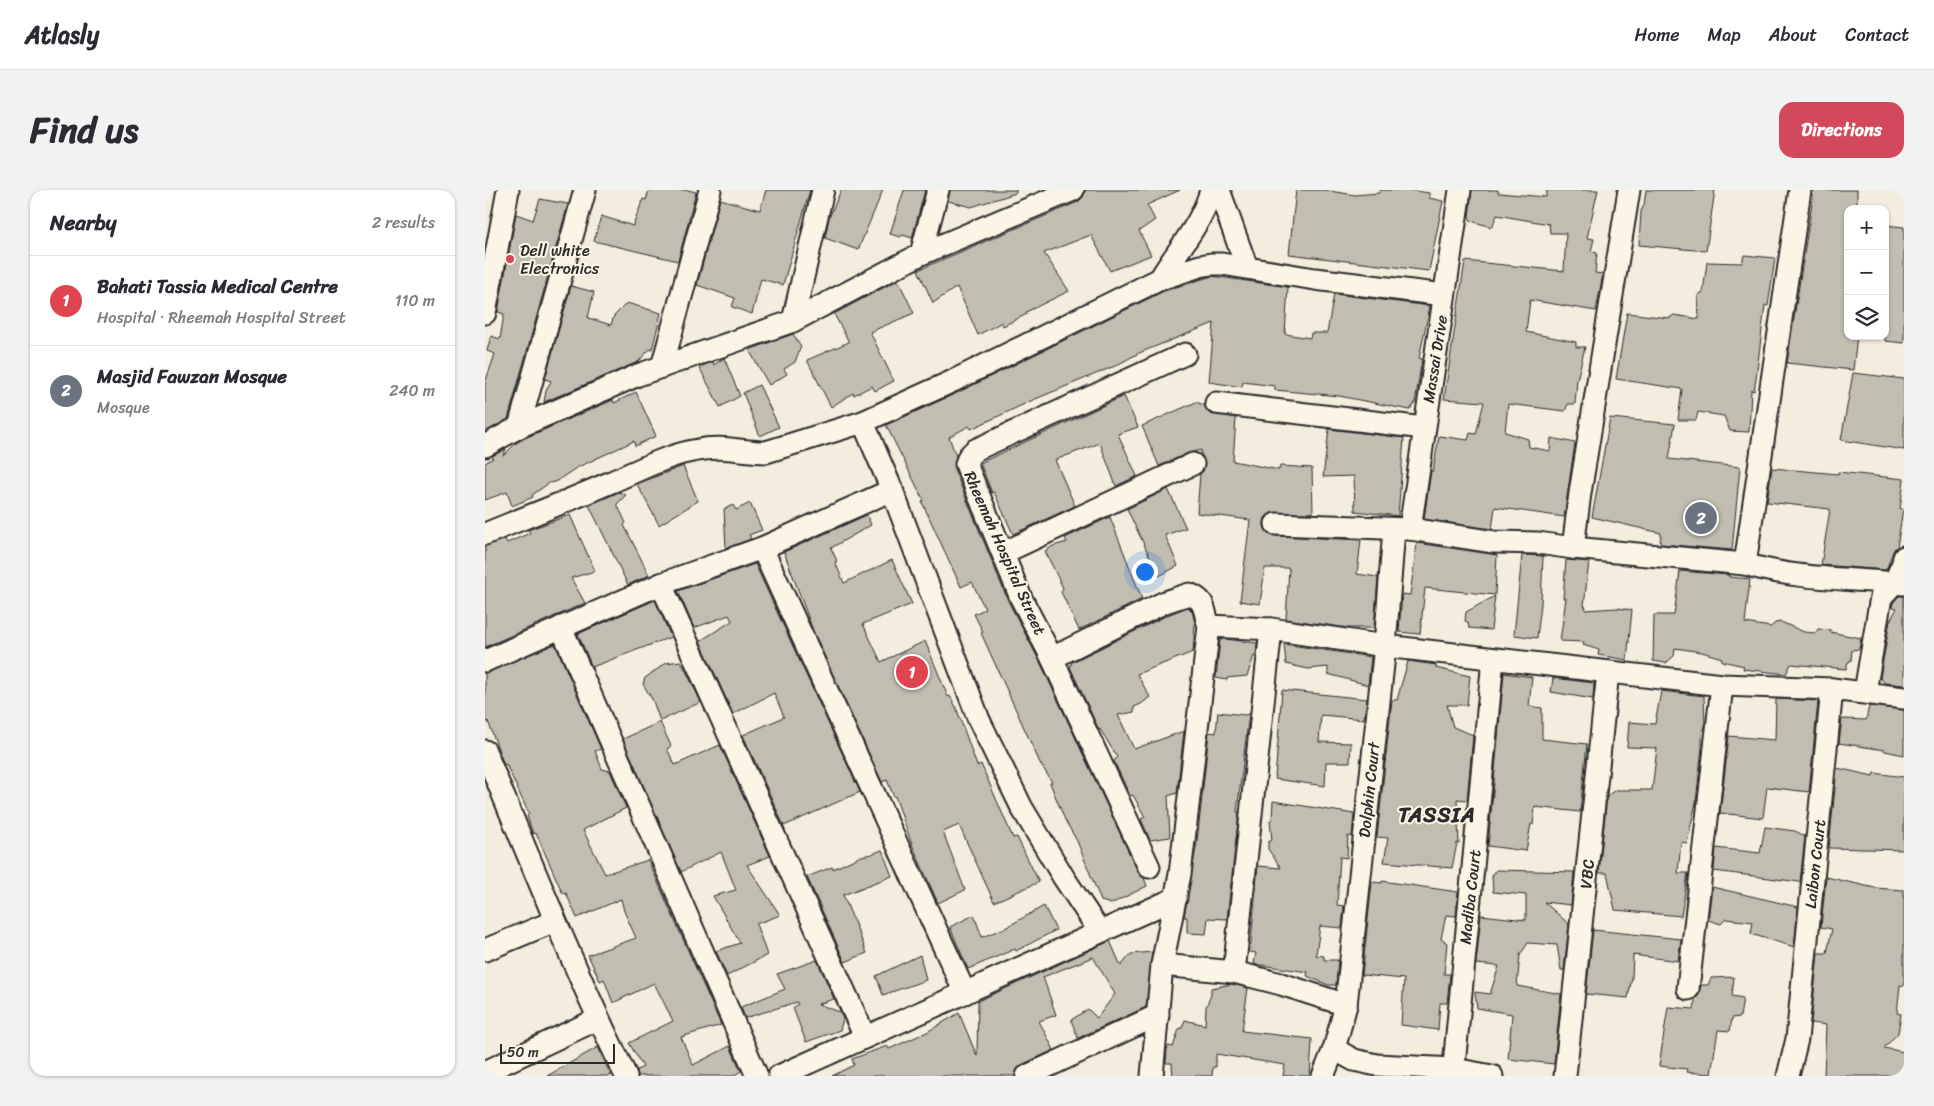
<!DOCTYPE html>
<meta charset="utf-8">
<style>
:root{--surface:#fff;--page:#f2f2f3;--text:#2b2b33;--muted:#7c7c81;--line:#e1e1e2;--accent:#d1495b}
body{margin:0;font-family:Sriracha,sans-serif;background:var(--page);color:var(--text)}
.controls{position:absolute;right:15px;top:15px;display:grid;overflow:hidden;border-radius:10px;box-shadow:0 1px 4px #0004}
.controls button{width:45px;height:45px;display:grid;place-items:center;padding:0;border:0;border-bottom:1px solid var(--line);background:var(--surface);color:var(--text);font:25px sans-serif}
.scale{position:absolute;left:15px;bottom:12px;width:115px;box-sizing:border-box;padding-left:5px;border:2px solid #2b2b2b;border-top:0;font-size:14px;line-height:18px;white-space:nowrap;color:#2b2b2b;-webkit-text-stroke:4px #fcf5e5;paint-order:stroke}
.you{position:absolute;left:659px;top:381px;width:18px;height:18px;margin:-12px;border:4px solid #fff;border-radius:50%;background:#1a73e8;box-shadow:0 0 0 8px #1a73e833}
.badge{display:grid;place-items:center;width:32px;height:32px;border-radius:50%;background:var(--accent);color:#fff;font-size:16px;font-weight:700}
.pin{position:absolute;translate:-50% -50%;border:2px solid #fff;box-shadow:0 1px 5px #0006}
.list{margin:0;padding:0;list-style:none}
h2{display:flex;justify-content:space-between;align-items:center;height:65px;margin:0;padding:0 20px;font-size:21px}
h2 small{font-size:16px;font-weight:400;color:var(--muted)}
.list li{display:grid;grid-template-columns:32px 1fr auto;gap:15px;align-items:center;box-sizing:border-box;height:90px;padding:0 20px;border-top:1px solid var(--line)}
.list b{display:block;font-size:19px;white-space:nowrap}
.list p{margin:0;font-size:16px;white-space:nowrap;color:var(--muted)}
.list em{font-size:16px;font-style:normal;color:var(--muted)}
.icon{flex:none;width:28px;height:28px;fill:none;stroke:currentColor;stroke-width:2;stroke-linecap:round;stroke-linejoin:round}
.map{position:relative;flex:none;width:1419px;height:886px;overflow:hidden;border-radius:15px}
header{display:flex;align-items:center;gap:30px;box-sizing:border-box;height:70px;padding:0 25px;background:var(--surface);border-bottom:1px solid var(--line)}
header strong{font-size:24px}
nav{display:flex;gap:28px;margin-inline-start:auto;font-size:18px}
.intro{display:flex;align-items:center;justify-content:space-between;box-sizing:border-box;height:120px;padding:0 30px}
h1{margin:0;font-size:35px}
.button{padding:12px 22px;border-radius:15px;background:var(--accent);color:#fff;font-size:18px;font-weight:700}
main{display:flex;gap:30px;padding:0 30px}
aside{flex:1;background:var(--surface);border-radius:15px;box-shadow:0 1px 4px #0004}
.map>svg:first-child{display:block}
</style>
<header>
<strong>Atlasly</strong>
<nav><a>Home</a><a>Map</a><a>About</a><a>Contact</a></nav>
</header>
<div class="intro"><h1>Find us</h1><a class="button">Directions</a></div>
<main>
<aside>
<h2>Nearby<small>2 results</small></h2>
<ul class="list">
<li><span class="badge" style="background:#e0444e">1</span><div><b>Bahati Tassia Medical Centre</b><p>Hospital · Rheemah Hospital Street</p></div><em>110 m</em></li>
<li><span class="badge" style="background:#6b7280">2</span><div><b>Masjid Fawzan Mosque</b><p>Mosque</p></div><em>240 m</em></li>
</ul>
</aside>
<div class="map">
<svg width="1419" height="886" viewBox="0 0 1419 886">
<rect width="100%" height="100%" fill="#f4edde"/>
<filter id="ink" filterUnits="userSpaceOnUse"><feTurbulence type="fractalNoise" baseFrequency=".02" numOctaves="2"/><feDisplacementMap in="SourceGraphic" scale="10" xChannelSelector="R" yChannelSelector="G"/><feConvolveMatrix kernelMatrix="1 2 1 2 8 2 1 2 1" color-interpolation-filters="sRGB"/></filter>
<g filter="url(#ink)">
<g fill="#c2bdb1" stroke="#2b2b2b">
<polygon points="164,0 203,0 211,2 193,71 109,51 116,26 148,36 158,9 161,10"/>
<polygon points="281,0 325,0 298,95 276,89 267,124 247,117 250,108 212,95 235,9 275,20"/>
<polygon points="356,0 398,0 373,60 340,48 344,28"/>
<polygon points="419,0 440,0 427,48 418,45 415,47 405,44"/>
<polygon points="465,0 531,0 531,3 486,17 463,11"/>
<polygon points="600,0 695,0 662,15 670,30 654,41 666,65 625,81 606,45 559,63 584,101 541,122 542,124 518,136 517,132 493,145 472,97 448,113 433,80 593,12 598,7"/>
<polygon points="811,0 838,0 870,5 894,3 895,0 925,0 944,3 944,8 958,11 944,81 804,64"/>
<polygon points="987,0 1013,0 1013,3 1061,7 1062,0 1113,0 1102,48 1109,49 1106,61 1112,63 1110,83 1118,84 1111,121 1045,110 1041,142 1091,152 1091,157 1100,157 1092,190 1090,214 1083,214 1080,221 1023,214 1020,242 1043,249 1044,257 1065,261 1066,248 1090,253 1079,327 1010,317 1007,339 939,329 946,281 948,281 954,246 983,250 985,243 991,244 999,212 959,209 980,71 1079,81 1081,43 1065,43 1064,34 1012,25 1007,37 986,31 984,27"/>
<polygon points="1161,0 1230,0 1221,61 1154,55 1156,21 1159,15"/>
<polygon points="1329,0 1372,0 1372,19 1363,19 1363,146 1372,146 1368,180 1302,173"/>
<polygon points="55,9 83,14 23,229 0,242 0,193 10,164 2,161 6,146 15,149 19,124 13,122 31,24 48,30"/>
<polygon points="1400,35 1419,37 1419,153 1400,151"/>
<polygon points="1259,65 1290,68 1283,116 1280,115 1271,189 1269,201 1266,200 1264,242 1245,241 1239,226 1213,222 1211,230 1193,230 1197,199 1131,189 1142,123 1184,128 1189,125 1214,129 1213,105 1218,102 1222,72 1257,73"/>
<polygon points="727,86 803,97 800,144 825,148 826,143 842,143 849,104 945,116 934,168 937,169 930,213 925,220 854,206 790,200 790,196 758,192 757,197 724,192 729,133 654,163 630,176 548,210 486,239 484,236 464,247 471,266 469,279 524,413 556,474 653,682 659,688 662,696 626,714 616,711 592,651 580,630 565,593 567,592 555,573 496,443 498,442 489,424 500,419 487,392 476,397 437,312 439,311 401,235 474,202 679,101"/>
<polygon points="413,90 429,123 385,142 409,191 390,201 387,196 369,205 368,203 346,217 322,170 364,152 349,124"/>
<polygon points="86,96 109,102 103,128 126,135 129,126 142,113 176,123 167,160 165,159 153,172 59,212 61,201 66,191 60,189"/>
<polygon points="308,144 316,156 310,172 299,179 302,184 284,195 264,160"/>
<polygon points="239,168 255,206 235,217 214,177 228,172 229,175"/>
<polygon points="1368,183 1419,189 1419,260 1356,250"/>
<polygon points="274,195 294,237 275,246 258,203"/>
<polygon points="151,202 171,246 150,256 149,251 91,278 70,292 64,293 47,305 48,307 27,316 22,302 0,310 0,273 8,268 7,266 21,259 18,266 31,253 40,248 128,210 129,213"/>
<polygon points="639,206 653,237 633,244 652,286 631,296 615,253 570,270 590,316 528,344 509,302 507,303 495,273"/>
<polygon points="711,212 719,215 724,223 751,228 748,271 794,280 795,276 827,278 828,323 786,323 780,328 779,334 780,339 784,344 791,346 876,350 872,384 893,387 889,438 864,438 801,429 804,378 780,378 775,414 755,411 765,330 712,323 715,284 718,281 720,275 716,265 716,260 703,263 674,276 657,236"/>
<polygon points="1125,228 1190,234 1184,269 1255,277 1247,360 1175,354 1176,343 1107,327"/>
<polygon points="844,239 919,248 913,326 870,321 869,286 838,287"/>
<polygon points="198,276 213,311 174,335 152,294"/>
<polygon points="1287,278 1353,284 1353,282 1419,289 1415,319 1418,319 1412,357 1409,359 1401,380 1336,375 1345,319 1282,312"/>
<polygon points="683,299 701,338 680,345 693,376 674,386 642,319"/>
<polygon points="134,302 141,305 132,314 141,333 139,335 164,385 143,395 104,315"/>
<polygon points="265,313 277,340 264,345 266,349 241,358 239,319 248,315 251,320"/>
<polygon points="85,325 110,381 86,388 100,413 0,457 0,356 20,349 22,353 45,343 43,340"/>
<polygon points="382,325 386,335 346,358 352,371 350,372 359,393 407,370 427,414 378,434 396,472 440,451 463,507 465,506 471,517 492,576 496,574 528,648 532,647 554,692 509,712 474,635 458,642 480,700 453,713 426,652 410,606 409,607 402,590 397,592 329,443 299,362"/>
<polygon points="625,327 657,409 594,440 576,402 578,398 560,361 568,356 582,352 580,348"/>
<polygon points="932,353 1012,365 1010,405 940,398 935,444 914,442 917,404 925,405"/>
<polygon points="1037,365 1058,366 1056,414 1052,448 1029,445"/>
<polygon points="1081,370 1104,372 1099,416 1101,417 1100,420 1132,418 1147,420 1142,470 1113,465 1114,460 1098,455 1099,452 1075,451 1081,408 1078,408"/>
<polygon points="270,374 375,602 299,636 258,545 299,527 289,503 248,524 215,451 247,431 244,425 209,438 193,401"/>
<polygon points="1195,381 1244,385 1244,387 1265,389 1260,433 1286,437 1290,433 1296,432 1319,442 1331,443 1333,439 1346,440 1345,442 1376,448 1374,459 1367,460 1366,471 1363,472 1361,479 1306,474 1301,484 1258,479 1259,476 1237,471 1237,468 1217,462 1190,458 1189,466 1181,473 1168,471 1169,425 1189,425"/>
<polygon points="1010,406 1006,440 984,438 983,432 980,431 981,422"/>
<polygon points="1414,406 1419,406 1419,495 1400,493 1395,488 1405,431 1412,418 1407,417 1408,413"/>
<polygon points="170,410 186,447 107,477 93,444"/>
<polygon points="703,417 707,421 710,433 708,462 652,484 665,507 656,514 649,517 649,522 633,525 649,559 699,541 692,603 683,606 685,647 665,650 656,629 660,627 648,605 645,606 629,571 632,567 615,539 614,540 585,477 587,472 685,424"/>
<polygon points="740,449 772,453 771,466 769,466 762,486 742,488 742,490 731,488 735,450"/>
<polygon points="70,454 116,559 110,561 117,579 125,581 141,618 98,640 120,684 163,670 236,835 196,847 208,875 245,856 256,881 248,886 153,886 152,880 158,877 144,853 188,831 169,793 128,813 119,789 115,791 103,765 151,748 139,721 136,709 92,728 81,703 78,704 51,643 48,644 42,626 44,624 21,574 19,575 3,531 0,533 0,483"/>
<polygon points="799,454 886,467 883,495 843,484 843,477 823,479 801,474"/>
<polygon points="195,471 200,479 216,512 175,531 168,511 158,494 160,488 181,473"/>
<polygon points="923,471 951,475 951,478 985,486 982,515 962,515 968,537 988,545 982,610 972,609 974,654 972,653 967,678 899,672 903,648 892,647 907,510 912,510"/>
<polygon points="1019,483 1047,487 1044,516 1057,518 1057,549 1102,554 1095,622 1050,617 1048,635 1046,634 1041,661 1003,656"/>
<polygon points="1068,488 1109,493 1108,509 1066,502"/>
<polygon points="797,500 882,509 879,529 836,525 834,552 866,553 865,572 841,572 840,596 790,589"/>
<polygon points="1176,501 1219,506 1220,537 1217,543 1217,557 1211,612 1202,653 1196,652 1193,683 1203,683 1196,726 1130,720 1122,683 1114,683 1122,606 1130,600 1167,600 1172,558 1142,557 1144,532 1170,534"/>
<polygon points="1291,509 1333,511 1324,602 1282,597 1278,628 1235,623 1244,546 1290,550"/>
<polygon points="1384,516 1419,520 1419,565 1400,561 1400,560 1354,553 1357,529 1381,530"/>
<polygon points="733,522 760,525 764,524 752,622 754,622 742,729 723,728 721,744 702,743 702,727 699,727 712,652 724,542 731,543"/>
<polygon points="175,532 186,556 182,559 190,575 235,555 285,666 262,675 295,725 271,734 282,765 242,786 231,761 255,753 228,706 251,700 236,662 196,682 138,549"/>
<polygon points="1352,578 1388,586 1389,583 1419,587 1419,660 1344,658"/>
<polygon points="788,611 869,624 867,647 863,646 862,668 855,667 852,715 859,716 857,738 835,736 831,765 839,766 839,770 853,770 851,795 843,795 822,786 823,782 769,774 771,763 765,762 773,676 796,678 783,659 783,652 787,650 785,631 787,629"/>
<polygon points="1280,637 1310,641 1320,646 1315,692 1229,681 1231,658 1275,663"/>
<polygon points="397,660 407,686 358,705 382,763 360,772 322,687 347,677 348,679 376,666 387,664"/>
<polygon points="1011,680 1089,682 1086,715 1059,712 1084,734 1079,780 1076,780 1072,755 1043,753 1035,765 1032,796 1076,804 1069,874 1023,869 1027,824 992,818 990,802 1005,804 1014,776 991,774 996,725 1041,730 1041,705 1008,702 1007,686"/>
<polygon points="1341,687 1390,698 1419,700 1419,796 1415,795 1412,823 1416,824 1413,843 1399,858 1419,862 1419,886 1339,886 1341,835 1326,833 1333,763 1342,763 1347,739 1336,737"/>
<polygon points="897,691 973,702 971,726 961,725 956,749 962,753 959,784 965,784 962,813 955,813 953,840 916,835 919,789 877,785 887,692 897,693"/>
<polygon points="1227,697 1313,717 1309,757 1266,744 1268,732 1241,729 1236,734 1223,730"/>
<polygon points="559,716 571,740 531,761 530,759 483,779 465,737 489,725 497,747 520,738"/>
<polygon points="1108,740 1196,749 1193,771 1148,765 1147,788 1143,808 1101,804"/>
<polygon points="625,751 636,776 646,764 667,762 661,817 593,848 586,830 603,819 612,828 630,804 608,767 558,787 571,825 554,831 569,860 536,875 532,879 530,886 347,886 369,875 367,869 402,856 404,859 442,842 474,823 492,866 493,811"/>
<polygon points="435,765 441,790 398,805 391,786"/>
<polygon points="332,770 349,809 333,814 355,822 358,829 355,840 321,852 308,818 313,814 312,812 260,828 256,817 300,799 292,784"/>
<polygon points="1249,787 1247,806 1258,808 1255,827 1247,828 1245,841 1233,840 1226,884 1201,882 1202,879 1174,876 1183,817 1209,819 1210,809 1213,806 1216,795 1223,795 1226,788"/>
<polygon points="747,794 763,798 757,841 827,849 825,886 798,886 800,875 731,864 731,877 728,877 727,886 688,886 687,873 681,873 682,860 683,856 688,857 694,839 697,838 700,830 720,835 721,817 726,805 726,798"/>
<polygon points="113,857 126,886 62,886"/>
</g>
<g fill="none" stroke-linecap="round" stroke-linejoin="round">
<defs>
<g id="minor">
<polyline points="734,0 762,78"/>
<path d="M 1315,0 L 1260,374 C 1311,390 1366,388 1419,394"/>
<polyline points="436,64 453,0"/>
<path d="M 675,89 C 692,60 717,34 726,0"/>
<polyline points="0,123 23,0"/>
<polyline points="308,131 338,0"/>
<polyline points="177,177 225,0"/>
<polyline points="731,213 939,238"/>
<polyline points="378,232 407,300 494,530 537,618 579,688 615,742"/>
<polyline points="34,237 100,0"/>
<polyline points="0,256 34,237 153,185 308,131 436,64 588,0"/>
<polyline points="791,334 925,339 1009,352 1053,353 1088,358 1095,303 1144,0"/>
<polyline points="925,339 975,0"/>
<path d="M 0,344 C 41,327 83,311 124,293 C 153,281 181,265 213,260 C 236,255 258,262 281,262 L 378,232 L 468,191 L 675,89 L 715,76 L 726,74 L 737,74 L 830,89 L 959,105"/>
<polyline points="277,358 480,803"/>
<polyline points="1088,358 1260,374"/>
<polyline points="518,363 708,274"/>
<polyline points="176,394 380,847"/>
<polyline points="724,436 786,439 900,456 1237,495 1347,499 1419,508"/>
<polyline points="76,437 272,886"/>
<path d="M 567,468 L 680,412 L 704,404 C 722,411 718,420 724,436 L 695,684 L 677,775 L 667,886"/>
<polyline points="0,471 176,394 277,358 407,300"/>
<polyline points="1380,502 1396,407 1409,393 1418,373 1419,367"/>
<path d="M 0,561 C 45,670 89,780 141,886"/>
<polyline points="664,677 567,468 536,408 481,274 484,266 490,260 700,164"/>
<polyline points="0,760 70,731"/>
<polyline points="677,775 749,782 796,794 861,815"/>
<polyline points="749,782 786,439"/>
<polyline points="1203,799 1237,495"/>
<polyline points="849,859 869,870 892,875 969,879 1007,886"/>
<polyline points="0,882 113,829"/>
<polyline points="294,886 691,708"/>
<polyline points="542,886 673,825"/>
<polyline points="838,886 849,859 861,815 900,456 909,339"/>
<polyline points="968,886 1008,469"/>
<polyline points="1080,886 1123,482"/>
<polyline points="1303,886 1312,849 1347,499"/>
</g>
</defs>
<use href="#minor" stroke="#2b2b2b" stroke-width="25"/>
<use href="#minor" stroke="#fcf5e5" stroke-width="21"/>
</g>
</g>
<circle fill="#d1495b" stroke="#fcf5e5" stroke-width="2" cx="25" cy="69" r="5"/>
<g text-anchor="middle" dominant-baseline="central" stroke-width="4" stroke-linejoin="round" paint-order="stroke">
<g font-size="16" fill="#2b2b2b" stroke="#fcf5e5" text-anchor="start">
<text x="35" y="60">Dell white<tspan x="35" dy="18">Electronics</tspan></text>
</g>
<g font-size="16" fill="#2b2b2b" stroke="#fcf5e5">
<text transform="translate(950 169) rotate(-81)">Massai Drive</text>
<text transform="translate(520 363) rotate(66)">Rheemah Hospital Street</text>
<text transform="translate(884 600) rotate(-84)">Dolphin Court</text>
<text transform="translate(1330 674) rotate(-84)">Laibon Court</text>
<text transform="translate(1102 684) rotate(-84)">VBC</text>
<text transform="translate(985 707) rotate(-84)">Madiba Court</text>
</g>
<g font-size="21" font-weight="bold" letter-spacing="1" fill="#2b2b2b" stroke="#fcf5e5">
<text x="952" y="625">TASSIA</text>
</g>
</g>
</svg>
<div class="controls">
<button>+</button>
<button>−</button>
<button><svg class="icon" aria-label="layers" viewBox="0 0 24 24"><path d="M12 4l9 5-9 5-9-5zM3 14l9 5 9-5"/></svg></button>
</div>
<div class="scale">50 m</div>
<div class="you"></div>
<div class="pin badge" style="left:427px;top:482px;background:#e0444e">1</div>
<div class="pin badge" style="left:1216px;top:328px;background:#6b7280">2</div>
</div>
</main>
